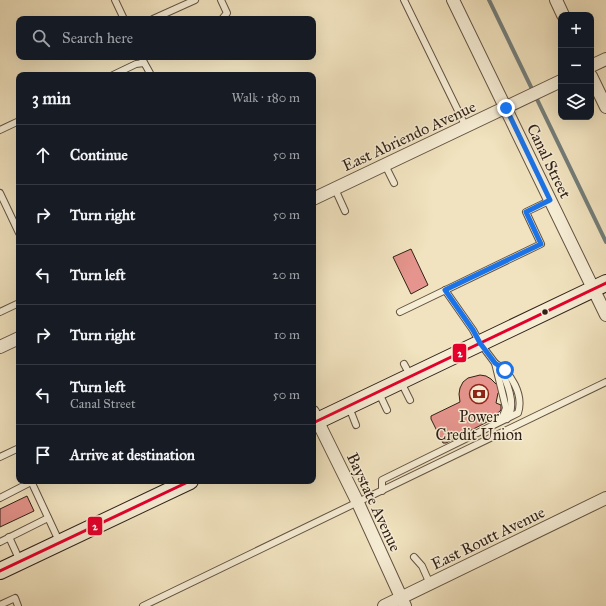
<!DOCTYPE html>
<meta charset="utf-8">
<style>
:root{--surface:#171b24;--page:#242831;--text:#f1f3f6;--muted:#9ea1a6;--line:#363941}
body{margin:0;font-family:"IM FELL Great Primer",serif;background:var(--page);color:var(--text)}
.controls{position:absolute;right:12px;top:12px;display:grid;overflow:hidden;border-radius:8px;box-shadow:0 4px 16px #0002}
.controls button{width:36px;height:36px;display:grid;place-items:center;padding:0;border:0;border-bottom:1px solid var(--line);background:var(--surface);color:var(--text);font:20px sans-serif}
.stop{position:absolute;width:12px;height:12px;margin:-9px;border:3px solid #1a73e8;border-radius:50%;background:#fff}
.stop.end{background:#1a73e8;border-color:#fff;box-shadow:0 1px 4px #0008}
.list{margin:0;padding:0;list-style:none}
h2{display:flex;justify-content:space-between;align-items:center;height:52px;margin:0;padding:0 16px;font-size:17px}
h2 small{font-size:13px;font-weight:400;color:var(--muted)}
.list li{display:grid;grid-template-columns:26px 1fr auto;gap:12px;align-items:center;box-sizing:border-box;height:60px;padding:0 16px;border-top:1px solid var(--line)}
.list b{display:block;font-size:15px;white-space:nowrap}
.list p{margin:0;font-size:13px;white-space:nowrap;color:var(--muted)}
.list em{font-size:13px;font-style:normal;color:var(--muted)}
.icon{flex:none;width:22px;height:22px;fill:none;stroke:currentColor;stroke-width:2;stroke-linecap:round;stroke-linejoin:round}
.map{position:relative;flex:none;width:606px;height:606px;overflow:hidden}
.search{position:absolute;background:var(--surface);box-shadow:0 4px 16px #0002;left:16px;top:16px;width:300px;height:44px;display:flex;align-items:center;gap:10px;box-sizing:border-box;padding:0 14px;border-radius:8px;color:var(--muted);font-size:15px}
.panel{position:absolute;background:var(--surface);box-shadow:0 4px 16px #0002;left:16px;top:72px;width:300px;height:412px;border-radius:8px}
.map>svg:first-child{display:block}
</style>
<div class="map">
<svg width="606" height="606" viewBox="0 0 606 606">
<rect width="100%" height="100%" fill="#f1e3bf"/>
<filter id="stains"><feTurbulence type="fractalNoise" baseFrequency=".005" numOctaves="4"/><feColorMatrix values="0 0 0 0 .2 0 0 0 0 .09 0 0 0 0 .02 0 0 0 .5 -.17"/></filter>
<radialGradient id="worn" r=".72"><stop offset=".6" stop-color="#630" stop-opacity="0"/><stop offset="1" stop-color="#630" stop-opacity=".3"/></radialGradient>
<g fill="none" stroke-linecap="round" stroke-linejoin="round">
<polyline stroke="#737e7a" stroke-width="4" points="489,0 606,242"/>
</g>
<g fill="#e5958d" stroke="#322118">
<polygon points="411,249 428,285 411,294 393,257"/>
<polygon points="480,375 486,376 491,379 496,384 506,381 508,390 498,393 496,403 501,405 501,410 489,421 446,443 443,443 431,419 431,416 460,402 459,394 460,388 463,382 468,378"/>
<polygon points="27,496 34,511 0,527 0,509"/>
</g>
<g fill="none" stroke-linecap="round" stroke-linejoin="round">
<defs>
<g id="lane">
<polyline points="115,0 124,19"/>
<polyline points="221,0 227,13 222,19"/>
<polyline points="404,0 466,127"/>
<polyline points="153,19 195,0"/>
<polyline points="141,57 151,75"/>
<polyline points="113,75 136,64 144,63"/>
<polyline points="0,130 19,121"/>
<polyline points="385,165 394,183"/>
<polyline points="335,189 345,211"/>
<polyline points="0,193 19,233"/>
<polyline points="445,290 473,330 480,343 495,363 506,408 503,416 497,422"/>
<polyline points="0,312 19,303"/>
<polyline points="400,312 541,244 526,212 551,200"/>
<polyline points="404,364 410,375"/>
<path d="M 499,367 C 507,381 517,405 507,419"/>
<polyline points="401,382 410,400"/>
<polyline points="378,391 387,410"/>
<polyline points="349,407 356,425"/>
<polyline points="0,457 19,448"/>
<polyline points="31,481 59,541"/>
<path d="M 382,491 L 382,480 L 518,413 C 524,395 511,372 495,363"/>
<polyline points="0,498 31,482"/>
<polyline points="9,537 20,561"/>
<polyline points="0,542 48,518"/>
<polyline points="414,557 422,566 430,584"/>
<polyline points="0,605 15,598 18,606"/>
<polyline points="143,606 606,382"/>
</g>
<g id="street">
<polyline points="453,0 606,315"/>
<polyline points="556,0 563,15"/>
<polyline points="591,66 606,59"/>
<polyline points="591,76 606,107"/>
<polyline points="313,199 561,81"/>
<polyline points="0,347 19,338"/>
<polyline points="313,412 358,503 405,606"/>
<polyline points="384,606 606,498"/>
</g>
<g id="secondary">
<polyline points="313,423 606,283"/>
<polyline points="0,571 190,481"/>
</g>
</defs>
<use href="#lane" stroke="#625242" stroke-width="8"/>
<use href="#street" stroke="#625242" stroke-width="14"/>
<use href="#secondary" stroke="#322118" stroke-width="18"/>
<use href="#lane" stroke="#f6edd5" stroke-width="6"/>
<use href="#street" stroke="#f6edd5" stroke-width="12"/>
<use href="#secondary" stroke="#f6edd5" stroke-width="16"/>
<defs>
<g id="bus-1">
<polyline points="313,423 606,283"/>
<polyline points="0,571 190,481"/>
</g>
</defs>
<use href="#bus-1" stroke="#f6edd5" stroke-width="6"/>
<use href="#bus-1" stroke="#e4002b" stroke-width="3"/>
</g>
<g fill="none" stroke-linecap="round" stroke-linejoin="round">
<polyline stroke="#1a73e8" stroke-width="5" points="505,370 495,363 480,343 473,330 445,290 541,244 526,212 550,200 506,108"/>
</g>
<defs>
<symbol id="bank-ring" viewBox="-11 -11 22 22"><circle r="9.5" fill="#f6edd5" stroke="#8f2418" stroke-width="1.5"/><path d="M-6-4H6V4H-6ZM0-2.3a2.3 2.3 0 1 0 0 4.6a2.3 2.3 0 1 0 0-4.6Z" fill="#8f2418"/></symbol>
</defs>
<g fill-rule="evenodd">
<use href="#bank-ring" x="468" y="383" width="22" height="22"/>
</g>
<circle fill="#322118" stroke="#f6edd5" stroke-width="1.5" cx="545" cy="312" r="3.5"/>
<g text-anchor="middle" dominant-baseline="central" stroke-width="3" stroke-linejoin="round" paint-order="stroke">
<g font-size="16" fill="#322118" stroke="#f6edd5">
<text transform="translate(409 136) rotate(-25)">East Abriendo Avenue</text>
<text transform="translate(549 161) rotate(64)">Canal Street</text>
<text transform="translate(374 502) rotate(65)">Baystate Avenue</text>
<text transform="translate(488 538) rotate(-26)">East Routt Avenue</text>
</g>
<g font-size="16" fill="#322118" stroke="#f6edd5">
<text x="479" y="416">Power<tspan x="479" dy="18">Credit Union</tspan></text>
</g>
</g>
<g stroke="#f6edd5" stroke-width="1.5">
<rect x="452" y="343" width="15" height="20" rx="4" fill="#e4002b"/>
<rect x="87" y="516" width="16" height="20" rx="4" fill="#e4002b"/>
</g>
<g font-size="11" text-anchor="middle" font-weight="bold" fill="#fff">
<text x="460" y="357">2</text>
<text x="95" y="530">2</text>
</g>
<rect width="100%" height="100%" filter="url(#stains)"/>
<rect width="100%" height="100%" fill="url(#worn)"/>
</svg>
<div class="controls">
<button>+</button>
<button>−</button>
<button><svg class="icon" aria-label="layers" viewBox="0 0 24 24"><path d="M12 4l9 5-9 5-9-5zM3 14l9 5 9-5"/></svg></button>
</div>
<div class="stop" style="left:505px;top:370px"></div>
<div class="stop end" style="left:506px;top:108px"></div>
<div class="search"><svg class="icon" aria-label="search" viewBox="0 0 24 24"><circle cx="10" cy="10" r="6"/><path d="M15 15l6 6"/></svg>Search here</div>
<section class="panel">
<h2>3 min<small>Walk · 180 m</small></h2>
<ul class="list">
<li><svg class="icon" aria-label="ahead" viewBox="0 0 24 24"><path d="M12 20V5M6 11l6-6 6 6"/></svg><div><b>Continue</b></div><em>50 m</em></li>
<li><svg class="icon" aria-label="right" viewBox="0 0 24 24"><path d="M7 20v-9h11M14 6l5 5-5 5"/></svg><div><b>Turn right</b></div><em>50 m</em></li>
<li><svg class="icon" aria-label="left" viewBox="0 0 24 24"><path d="M17 20v-9H6M10 6l-5 5 5 5"/></svg><div><b>Turn left</b></div><em>20 m</em></li>
<li><svg class="icon" aria-label="right" viewBox="0 0 24 24"><path d="M7 20v-9h11M14 6l5 5-5 5"/></svg><div><b>Turn right</b></div><em>10 m</em></li>
<li><svg class="icon" aria-label="left" viewBox="0 0 24 24"><path d="M17 20v-9H6M10 6l-5 5 5 5"/></svg><div><b>Turn left</b><p>Canal Street</p></div><em>50 m</em></li>
<li><svg class="icon" aria-label="arrive" viewBox="0 0 24 24"><path d="M6 21V4h12l-3 4 3 4H6"/></svg><div><b>Arrive at destination</b></div></li>
</ul>
</section>
</div>
